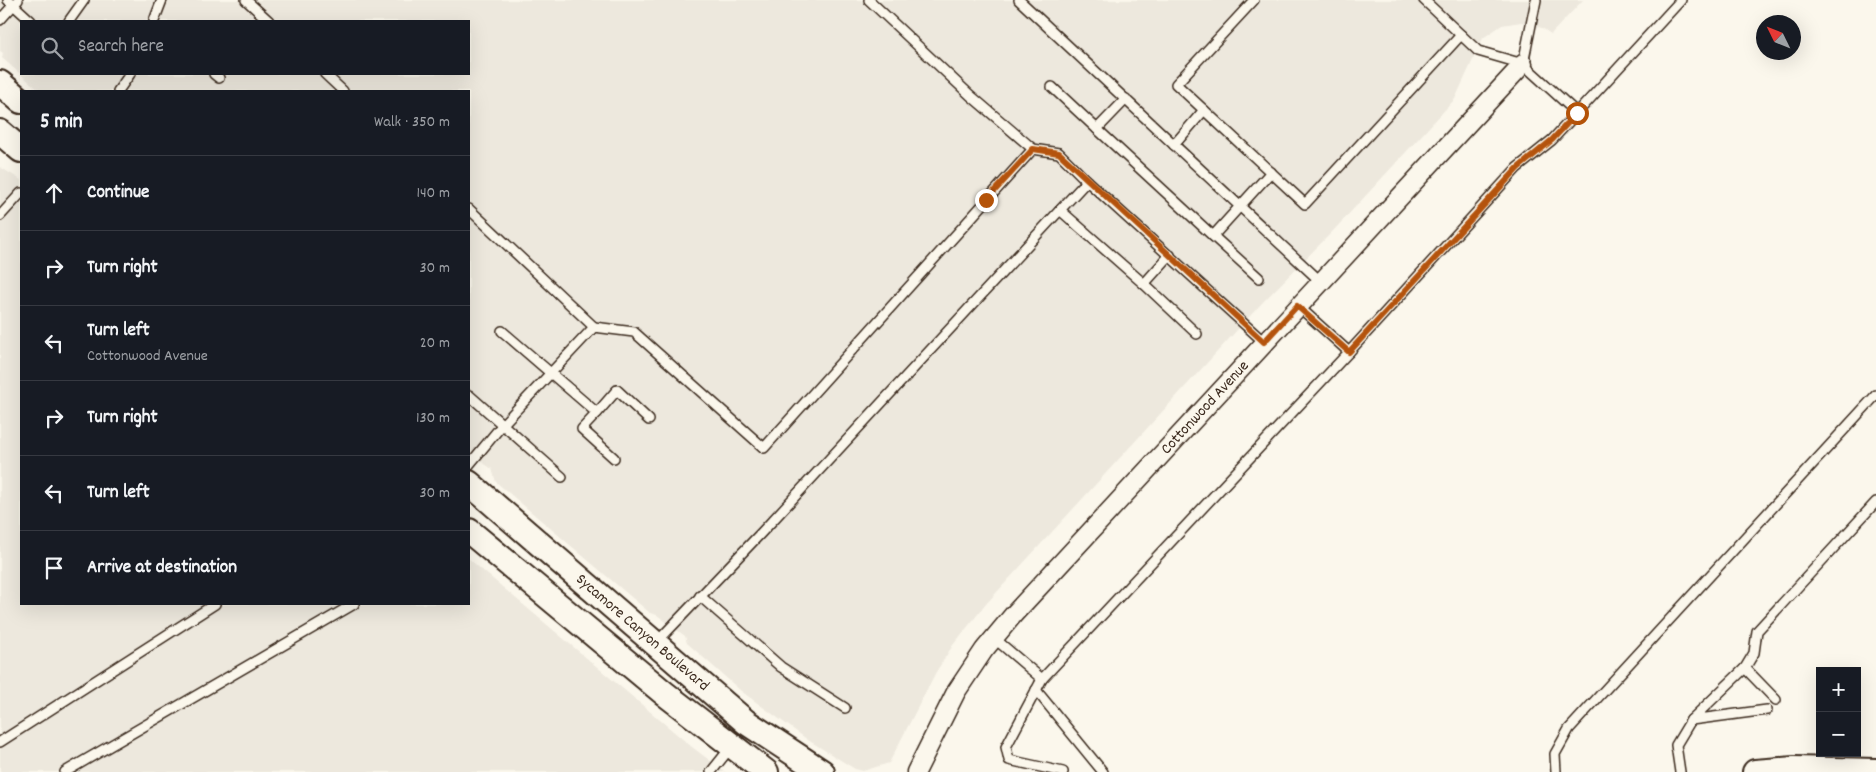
<!DOCTYPE html>
<meta charset="utf-8">
<style>
:root{--surface:#171b24;--page:#20242c;--text:#f1f3f6;--muted:#9ea1a6;--line:#363941}
body{margin:0;font-family:Dekko,sans-serif;background:var(--page);color:var(--text)}
.controls{position:absolute;right:15px;bottom:15px;display:grid;overflow:hidden;border-radius:0px;box-shadow:0 5px 20px #0002}
.controls button{width:45px;height:45px;display:grid;place-items:center;padding:0;border:0;border-bottom:1px solid var(--line);background:var(--surface);color:var(--text);font:25px sans-serif}
.compass{position:absolute;left:1756px;top:15px;width:45px;height:45px;border-radius:50%;background:var(--surface);box-shadow:0 5px 20px #0002;rotate:313deg}
.stop{position:absolute;width:15px;height:15px;margin:-11px;border:4px solid #b45309;border-radius:50%;background:#fff}
.stop.end{background:#b45309;border-color:#fff;box-shadow:0 1px 5px #0008}
.list{margin:0;padding:0;list-style:none}
h2{display:flex;justify-content:space-between;align-items:center;height:65px;margin:0;padding:0 20px;font-size:21px}
h2 small{font-size:16px;font-weight:400;color:var(--muted)}
.list li{display:grid;grid-template-columns:32px 1fr auto;gap:15px;align-items:center;box-sizing:border-box;height:75px;padding:0 20px;border-top:1px solid var(--line)}
.list b{display:block;font-size:19px;white-space:nowrap}
.list p{margin:0;font-size:16px;white-space:nowrap;color:var(--muted)}
.list em{font-size:16px;font-style:normal;color:var(--muted)}
.icon{flex:none;width:28px;height:28px;fill:none;stroke:currentColor;stroke-width:2;stroke-linecap:round;stroke-linejoin:round}
.map{position:relative;flex:none;width:1876px;height:772px;overflow:hidden}
.search{position:absolute;background:var(--surface);box-shadow:0 5px 20px #0002;left:20px;top:20px;width:450px;height:55px;display:flex;align-items:center;gap:12px;box-sizing:border-box;padding:0 18px;border-radius:0px;color:var(--muted);font-size:19px}
.panel{position:absolute;background:var(--surface);box-shadow:0 5px 20px #0002;left:20px;top:90px;width:450px;height:515px;border-radius:0px}
.map>svg:first-child{display:block}
</style>
<div class="map">
<svg width="1876" height="772" viewBox="0 0 1876 772">
<rect width="100%" height="100%" fill="#fbf7ec"/>
<filter id="ink" filterUnits="userSpaceOnUse"><feTurbulence type="fractalNoise" baseFrequency=".02" numOctaves="2"/><feDisplacementMap in="SourceGraphic" scale="10" xChannelSelector="R" yChannelSelector="G"/><feConvolveMatrix kernelMatrix="1 2 1 2 8 2 1 2 1" color-interpolation-filters="sRGB"/></filter>
<g filter="url(#ink)">
<g fill="#ede8dd" fill-rule="evenodd">
<path d="M 0,0 L 1583,0 L 1551,34 L 1542,28 L 1521,22 L 1502,25 L 1483,38 L 1455,99 L 1334,230 L 1261,304 L 986,604 L 953,645 L 936,672 L 889,763 L 863,771 L 855,769 L 808,740 L 741,691 L 687,643 L 685,636 L 657,615 L 650,613 L 496,482 L 492,469 L 469,453 L 469,91 L 40,91 L 2,58 L 3,53 L 0,51 ZM 21,21 L 469,21 L 469,74 L 21,74 Z"/>
<polygon points="0,167 21,180 21,604 469,604 469,559 692,747 725,772 0,772"/>
</g>
<g fill="none" stroke-linecap="round" stroke-linejoin="round">
<defs>
<g id="service">
<polyline points="8,0 31,21"/>
<polyline points="246,0 269,21"/>
<polyline points="869,0 970,95 1033,149"/>
<polyline points="1019,0 1320,281"/>
<polyline points="1254,0 1176,84 1305,204 1461,35"/>
<polyline points="1424,0 1478,51 1523,64 1577,113"/>
<polyline points="0,20 18,0"/>
<polyline points="69,21 84,0"/>
<polyline points="154,21 162,0"/>
<polyline points="1523,64 1536,0"/>
<polyline points="214,74 219,78"/>
<polyline points="325,74 343,91"/>
<polyline points="1052,87 1097,129"/>
<polyline points="118,91 130,74"/>
<polyline points="1126,99 1097,129 1213,236 1271,172"/>
<polyline points="1174,145 1204,110"/>
<polyline points="469,209 594,327"/>
<polyline points="0,216 21,193"/>
<polyline points="1213,236 1259,278"/>
<polyline points="1170,255 1144,284 1197,334"/>
<polyline points="1144,284 1060,210 1087,181 1264,342"/>
<polyline points="502,331 597,413 617,390 649,420"/>
<polyline points="1349,352 1517,168 1552,140 1681,0"/>
<polyline points="469,395 562,477"/>
<polyline points="597,413 582,429 614,458"/>
<polyline points="469,465 503,424 594,327 634,332 764,448 1033,149 1059,153 1087,181"/>
<polyline points="700,596 781,667 845,708"/>
<polyline points="994,638 1042,679"/>
<polyline points="656,643 761,533 1060,210"/>
<polyline points="1745,668 1776,700"/>
<polyline points="1036,690 1103,772"/>
<polyline points="1691,720 1767,710"/>
<polyline points="0,742 215,604"/>
<polyline points="65,772 354,604"/>
<polyline points="711,772 731,747"/>
<polyline points="1063,772 1009,760 1006,747 1042,679 1349,352 1298,306"/>
<polyline points="1556,772 1555,754 1569,729 1876,395"/>
<polyline points="1680,772 1676,745 1691,720 1745,668 1754,653 1757,631 1876,502"/>
</g>
<g id="minor">
<path id="s1" d="M 916,772 L 956,692 L 984,650 L 1014,614 L 1523,64"/>
</g>
<g id="secondary">
<polyline points="0,83 21,101"/>
<polyline points="0,132 21,150"/>
<path id="s2" d="M 469,483 L 746,722 L 822,772"/>
<polyline points="469,531 664,693 766,772"/>
<polyline points="1755,772 1794,769 1876,771"/>
</g>
</defs>
<use href="#service" stroke="#3b2a1e" stroke-width="12"/>
<use href="#minor" stroke="#3b2a1e" stroke-width="21"/>
<use href="#secondary" stroke="#3b2a1e" stroke-width="28"/>
<use href="#service" stroke="#fbf7ec" stroke-width="9"/>
<use href="#minor" stroke="#fbf7ec" stroke-width="18"/>
<use href="#secondary" stroke="#fbf7ec" stroke-width="24"/>
</g>
</g>
<g fill="none" stroke-linecap="round" stroke-linejoin="round" filter="url(#ink)">
<polyline stroke="#b45309" stroke-width="6" points="986,200 1033,149 1059,153 1264,342 1297,306 1349,352 1518,168 1552,140 1577,113"/>
</g>
<g text-anchor="middle" dominant-baseline="central" stroke-width="5" stroke-linejoin="round" paint-order="stroke">
<g font-size="16" fill="#3b2a1e" stroke="#fbf7ec">
<text stroke="none"><textPath href="#s1" startOffset="468">Cottonwood Avenue</textPath></text>
<text stroke="none"><textPath href="#s2" startOffset="229">Sycamore Canyon Boulevard</textPath></text>
</g>
</g>
</svg>
<div class="controls">
<button>+</button>
<button>−</button>
</div>
<svg class="compass" viewBox="-18 -18 36 36"><path d="M0-13l5 13h-10z" fill="#e53935"/><path d="M0 13l5-13h-10z" fill="#9ea1a6"/></svg>
<div class="stop" style="left:1577px;top:113px"></div>
<div class="stop end" style="left:986px;top:200px"></div>
<div class="search"><svg class="icon" aria-label="search" viewBox="0 0 24 24"><circle cx="10" cy="10" r="6"/><path d="M15 15l6 6"/></svg>Search here</div>
<section class="panel">
<h2>5 min<small>Walk · 350 m</small></h2>
<ul class="list">
<li><svg class="icon" aria-label="ahead" viewBox="0 0 24 24"><path d="M12 20V5M6 11l6-6 6 6"/></svg><div><b>Continue</b></div><em>140 m</em></li>
<li><svg class="icon" aria-label="right" viewBox="0 0 24 24"><path d="M7 20v-9h11M14 6l5 5-5 5"/></svg><div><b>Turn right</b></div><em>30 m</em></li>
<li><svg class="icon" aria-label="left" viewBox="0 0 24 24"><path d="M17 20v-9H6M10 6l-5 5 5 5"/></svg><div><b>Turn left</b><p>Cottonwood Avenue</p></div><em>20 m</em></li>
<li><svg class="icon" aria-label="right" viewBox="0 0 24 24"><path d="M7 20v-9h11M14 6l5 5-5 5"/></svg><div><b>Turn right</b></div><em>130 m</em></li>
<li><svg class="icon" aria-label="left" viewBox="0 0 24 24"><path d="M17 20v-9H6M10 6l-5 5 5 5"/></svg><div><b>Turn left</b></div><em>30 m</em></li>
<li><svg class="icon" aria-label="arrive" viewBox="0 0 24 24"><path d="M6 21V4h12l-3 4 3 4H6"/></svg><div><b>Arrive at destination</b></div></li>
</ul>
</section>
</div>
